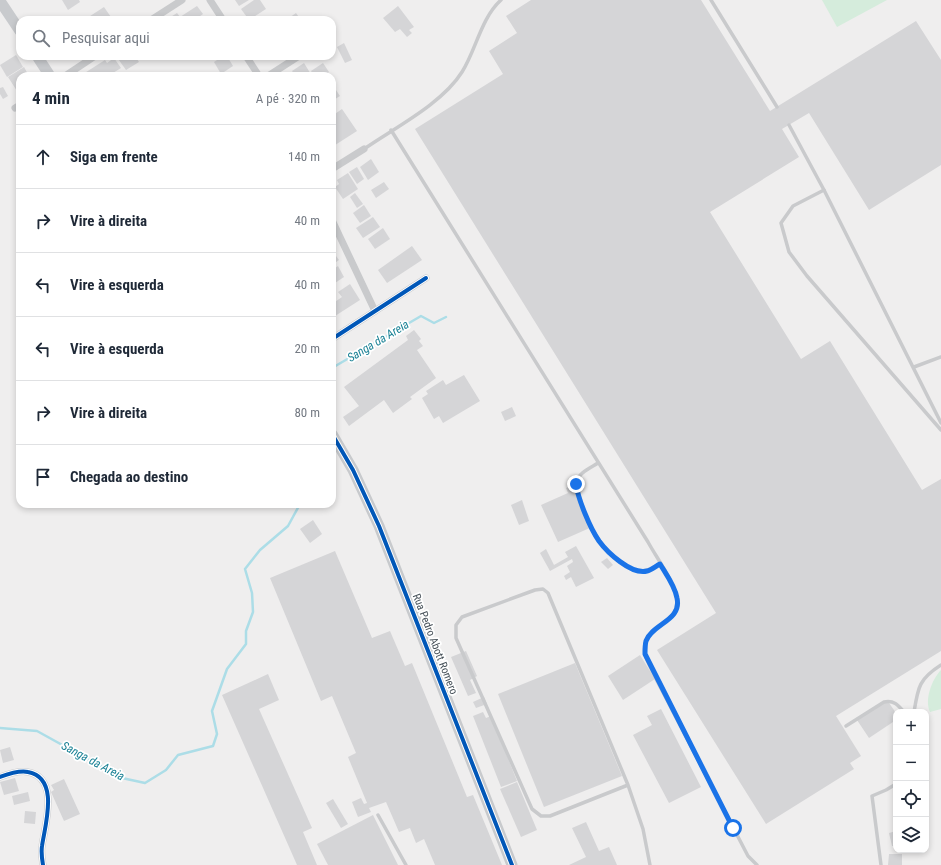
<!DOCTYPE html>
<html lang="pt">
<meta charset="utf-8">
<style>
:root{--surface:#fff;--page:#f2f2f3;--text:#1f2937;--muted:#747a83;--line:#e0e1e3}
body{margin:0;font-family:"Roboto Condensed",sans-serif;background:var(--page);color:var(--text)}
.controls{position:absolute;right:12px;bottom:12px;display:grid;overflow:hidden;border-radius:8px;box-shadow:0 2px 6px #0003}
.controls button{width:36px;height:36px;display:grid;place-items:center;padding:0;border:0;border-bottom:1px solid var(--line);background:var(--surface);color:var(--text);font:20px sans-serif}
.stop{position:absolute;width:12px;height:12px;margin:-9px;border:3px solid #1a73e8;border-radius:50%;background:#fff}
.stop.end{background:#1a73e8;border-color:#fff;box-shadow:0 1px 4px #0008}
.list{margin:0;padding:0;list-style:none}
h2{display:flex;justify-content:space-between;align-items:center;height:52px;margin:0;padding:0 16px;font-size:17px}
h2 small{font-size:13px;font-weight:400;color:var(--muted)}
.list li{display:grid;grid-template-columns:26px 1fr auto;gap:12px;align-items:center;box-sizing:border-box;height:64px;padding:0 16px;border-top:1px solid var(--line)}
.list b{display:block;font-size:15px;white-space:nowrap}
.list em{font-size:13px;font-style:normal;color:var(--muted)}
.icon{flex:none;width:22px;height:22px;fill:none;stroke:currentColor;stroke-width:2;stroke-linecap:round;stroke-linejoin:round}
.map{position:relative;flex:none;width:941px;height:865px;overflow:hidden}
.search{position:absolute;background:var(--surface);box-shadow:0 2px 6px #0003;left:16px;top:16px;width:320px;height:44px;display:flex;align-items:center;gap:10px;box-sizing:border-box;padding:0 14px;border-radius:12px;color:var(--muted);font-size:15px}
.panel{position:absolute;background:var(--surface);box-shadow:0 2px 6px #0003;left:16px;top:72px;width:320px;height:436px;border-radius:12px}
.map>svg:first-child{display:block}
</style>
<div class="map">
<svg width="941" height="865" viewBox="0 0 941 865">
<rect width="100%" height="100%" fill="#efeeee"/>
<g fill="#d5ecdc">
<polygon points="822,0 887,0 837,27"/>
<path d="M 941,670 L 941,709 L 930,712 C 924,700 932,679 941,670 Z"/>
</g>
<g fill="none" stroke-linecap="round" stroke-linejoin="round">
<g stroke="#acdde7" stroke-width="2.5">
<polyline points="332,368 421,316 434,323 446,317"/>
<polyline points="0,728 37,731 122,778 145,783 166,770 178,755 213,746 217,734 212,711 227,669 246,644 246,631 253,612 252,593 245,569 260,550 288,526 300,504"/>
</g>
</g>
<g fill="#d5d5d7">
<polygon points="62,0 79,0 80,2 68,10"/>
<polygon points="235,0 249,0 239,6"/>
<polygon points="254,0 260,0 266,9 249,20 241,9"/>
<polygon points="531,0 701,0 770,111 916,21 941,60 941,165 869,210 809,113 782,129 799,157 710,212 801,359 830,341 922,490 941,479 941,651 836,716 861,756 850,763 854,769 766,824 657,650 716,613 415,129 503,74 489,51 517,33 506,16"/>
<polygon points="197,6 203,14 194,20 170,20 169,18 177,13 180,17"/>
<polygon points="398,6 414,27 409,30 412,33 407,37 400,29 395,32 383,18"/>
<polygon points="104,7 113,20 84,20"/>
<polygon points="296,13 301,20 286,20"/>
<polygon points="344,43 352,60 345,63 337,47"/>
<polygon points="16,55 23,67 7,77 0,65"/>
<polygon points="116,56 135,56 139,62 126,70"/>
<polygon points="223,56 227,56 233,66 221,74 214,62"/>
<polygon points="114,58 121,68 108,76 80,76 105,60 107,63"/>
<polygon points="304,63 312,76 292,76 295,75 292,71"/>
<polygon points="323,63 329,72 323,76 314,76 311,71"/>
<polygon points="24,67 29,76 20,76 20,89 17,91 8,77"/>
<polygon points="332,84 340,96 332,101"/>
<polygon points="3,87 8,96 3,99 0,94 0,88"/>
<polygon points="342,109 357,131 332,147 332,127 335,125 332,116"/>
<polygon points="371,159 379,172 368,180 360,167"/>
<polygon points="357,167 364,179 357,184 349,172"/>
<polygon points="348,173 358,189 343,199 335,187 339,184 337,180"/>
<polygon points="384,182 389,189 376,198 371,190"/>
<polygon points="355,193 363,204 357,208 350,197"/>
<polygon points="364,205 371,216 360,223 353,213"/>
<polygon points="373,217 380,227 363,238 356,228"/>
<polygon points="383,228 390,239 375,249 368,239"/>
<polygon points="412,246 422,260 387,283 378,270"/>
<polygon points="333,252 339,260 332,265 332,253"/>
<polygon points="338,266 344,277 332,285 332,270"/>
<polygon points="350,284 360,300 335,316 332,312 332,304 342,297 338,292"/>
<polygon points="414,330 421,339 419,341 423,346 417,350 436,378 410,397 412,399 393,413 384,400 349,426 343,417 359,406 344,387 408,340 406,336"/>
<polygon points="464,375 480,401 443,423 439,416 434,419 422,398 428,394 426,391 443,380 446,385"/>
<polygon points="512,407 516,416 505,421 501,412"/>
<polygon points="574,485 592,527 558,542 541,505 568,493 566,488"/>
<polygon points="522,500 529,521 519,525 511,505"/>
<polygon points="313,520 322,534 310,543 300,529"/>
<polygon points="576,546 594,578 576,587 571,577 566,580 564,576 570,572 567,566 573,562 572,559 550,571 540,553 546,549 554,565 568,557 565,552"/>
<polygon points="335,551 372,638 390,631 405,666 412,663 467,797 473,795 502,865 435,865 424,839 416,843 410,828 399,832 386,802 369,808 371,812 358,817 352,802 361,798 364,804 367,803 348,757 356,753 332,696 321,701 270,578"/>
<polygon points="607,558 613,565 608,569 601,562"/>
<polygon points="466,651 477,676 470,680 476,693 468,696 451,657"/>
<polygon points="640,655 655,679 623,700 608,676"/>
<polygon points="575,663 622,776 544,807 498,694"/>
<polygon points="268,674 279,700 259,709 312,828 303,832 317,865 297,865 222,695"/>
<polygon points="484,697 487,704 476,708 473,702"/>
<polygon points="887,700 896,713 896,720 869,738 857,720"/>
<polygon points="661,709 701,787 669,803 633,735 652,725 647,716"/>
<polygon points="483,712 486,718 491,716 517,781 501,787 473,716"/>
<polygon points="10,747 14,760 3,763 0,750"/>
<polygon points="15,778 19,791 4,795 0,782"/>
<polygon points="64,779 80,814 64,821 51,792 54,790 51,785"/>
<polygon points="517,782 537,830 521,837 500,789"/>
<polygon points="28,792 30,801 14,805 12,796"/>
<polygon points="333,799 348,824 341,828 326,803"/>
<polygon points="25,811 36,812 35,824 24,823"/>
<polygon points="373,815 398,865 328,865 317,844"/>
<polygon points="586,822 599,851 609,847 617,865 569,865 586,857 572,828"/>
<polygon points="896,831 896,846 892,846 889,833"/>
<polygon points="889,854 902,854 902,865 888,865"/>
</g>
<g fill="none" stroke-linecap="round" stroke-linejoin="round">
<g stroke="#c9cacc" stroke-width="3.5">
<polyline points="711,0 777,107"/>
<polyline points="789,125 824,190 941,423"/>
<path d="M 391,130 L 648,542 C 656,557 676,584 677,600 C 679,625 639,627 645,654 C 647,662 652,670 655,677 L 748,856 L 757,865"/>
<path d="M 364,149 C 394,128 442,104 462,72 C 476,50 481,18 501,0"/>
<polyline points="824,190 793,206 781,223 789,252 807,276 941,430"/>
<polyline points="914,367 941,357"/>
<path d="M 598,463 C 590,468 578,473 576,483 C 574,495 592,531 599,540 C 607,552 624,568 637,571 C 647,572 652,568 660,564"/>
<path d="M 914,712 C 918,687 919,679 941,665"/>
<path d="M 846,726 L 884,702 C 894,700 898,705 904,712"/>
<polyline points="628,785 550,816 541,816 532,809 456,638 456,625 462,617 535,590 543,589 548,593 628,785 643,829 650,865"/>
<polyline points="378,815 406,865"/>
<polyline points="881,865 872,796 886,790 896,784"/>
</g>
<g stroke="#c9cacc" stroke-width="7">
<polyline points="210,0 223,20"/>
<polyline points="151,20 182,0"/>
<polyline points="246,56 259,76"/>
<polyline points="65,76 95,56"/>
<polyline points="268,76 299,56"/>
<polyline points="15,108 20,105"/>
<polyline points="332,169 364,149"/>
<polyline points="332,220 375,311"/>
<polyline points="332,339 426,278"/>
<path d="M 0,777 C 8,774 19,770 28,772 C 60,778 45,825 42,846 C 41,852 42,859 43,865"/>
</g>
<g stroke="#c8cacd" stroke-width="11">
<polyline points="0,1 20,31"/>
<polyline points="37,56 50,76"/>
<polyline points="332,434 353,470 379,526 512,865"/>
</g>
<defs>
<g id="cycleway">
<polyline points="332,339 426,278"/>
<polyline points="332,434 353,470 379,526 512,865"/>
<path d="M 0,777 C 8,774 19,770 28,772 C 60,778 45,825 42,846 C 41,852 42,859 43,865"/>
</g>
</defs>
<use href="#cycleway" stroke="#fff" stroke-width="6"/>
<use href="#cycleway" stroke="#0057b8" stroke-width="4"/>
</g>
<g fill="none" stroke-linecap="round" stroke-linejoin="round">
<path stroke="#1a73e8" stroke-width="5" d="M 576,484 C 578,499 590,528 599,541 C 607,552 631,575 647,571 C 651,570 656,566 660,564 C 666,574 675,586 677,598 C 682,621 653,623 646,641 C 645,645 645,650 645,654 L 733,828"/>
</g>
<g text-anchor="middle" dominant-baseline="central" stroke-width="3.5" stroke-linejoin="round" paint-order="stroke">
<g font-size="11" fill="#475159" stroke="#fff">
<text transform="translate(435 644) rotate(69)">Rua Pedro Abott Romero</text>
</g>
<g font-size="12" font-style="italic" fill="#188094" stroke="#fff">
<text transform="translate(378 341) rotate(-31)">Sanga da Areia</text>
<text transform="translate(93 761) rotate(28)">Sanga da Areia</text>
</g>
</g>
</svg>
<div class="controls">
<button>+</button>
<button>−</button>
<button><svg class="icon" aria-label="locate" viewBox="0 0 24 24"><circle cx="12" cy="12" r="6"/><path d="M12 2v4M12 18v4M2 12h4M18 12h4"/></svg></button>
<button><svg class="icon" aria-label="layers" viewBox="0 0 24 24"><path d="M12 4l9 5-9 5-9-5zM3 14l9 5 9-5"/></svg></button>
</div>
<div class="stop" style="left:733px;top:828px"></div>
<div class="stop end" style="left:576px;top:484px"></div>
<div class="search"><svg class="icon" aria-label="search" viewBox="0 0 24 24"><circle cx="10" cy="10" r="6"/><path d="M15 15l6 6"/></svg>Pesquisar aqui</div>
<section class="panel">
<h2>4 min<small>A pé · 320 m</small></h2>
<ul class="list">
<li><svg class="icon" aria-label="ahead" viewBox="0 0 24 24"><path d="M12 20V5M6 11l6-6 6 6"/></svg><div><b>Siga em frente</b></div><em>140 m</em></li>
<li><svg class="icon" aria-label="right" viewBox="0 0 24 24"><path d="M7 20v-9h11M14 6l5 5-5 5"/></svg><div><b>Vire à direita</b></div><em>40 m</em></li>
<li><svg class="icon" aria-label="left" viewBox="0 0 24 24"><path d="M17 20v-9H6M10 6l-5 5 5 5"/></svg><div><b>Vire à esquerda</b></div><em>40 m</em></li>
<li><svg class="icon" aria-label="left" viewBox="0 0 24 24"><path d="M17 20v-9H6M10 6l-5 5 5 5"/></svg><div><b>Vire à esquerda</b></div><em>20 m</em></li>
<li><svg class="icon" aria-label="right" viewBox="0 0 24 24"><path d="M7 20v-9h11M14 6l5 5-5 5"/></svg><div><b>Vire à direita</b></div><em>80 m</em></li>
<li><svg class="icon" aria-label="arrive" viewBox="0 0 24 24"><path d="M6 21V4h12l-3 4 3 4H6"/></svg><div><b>Chegada ao destino</b></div></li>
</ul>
</section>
</div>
